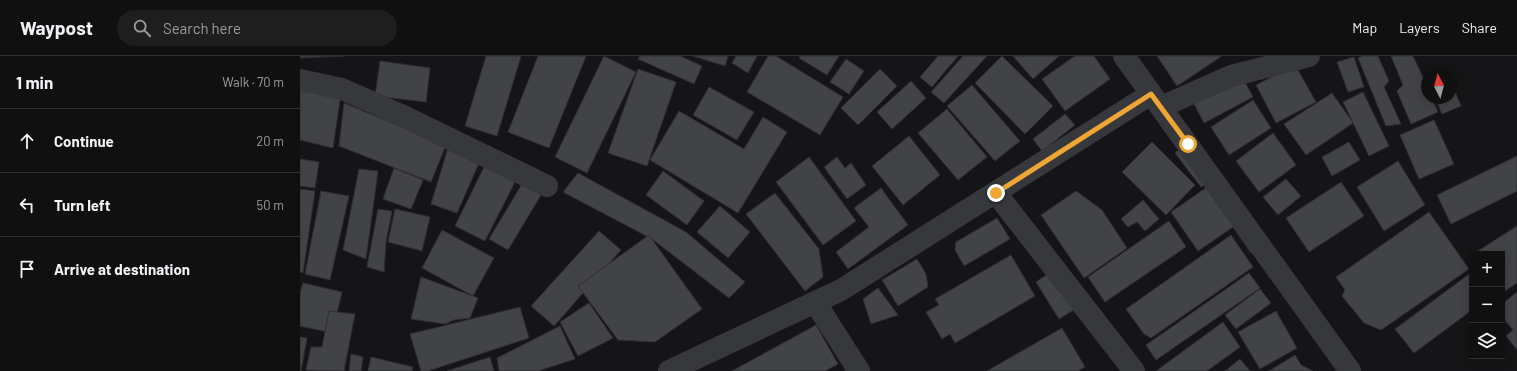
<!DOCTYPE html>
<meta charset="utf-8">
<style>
:root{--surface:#101011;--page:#1e1e1f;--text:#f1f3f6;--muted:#9c9d9f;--line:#303031}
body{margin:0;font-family:Barlow,sans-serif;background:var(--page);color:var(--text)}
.controls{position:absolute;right:12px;bottom:12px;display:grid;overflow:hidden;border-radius:0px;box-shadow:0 2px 10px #0003}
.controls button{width:36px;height:36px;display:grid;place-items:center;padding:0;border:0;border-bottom:1px solid var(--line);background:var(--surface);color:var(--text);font:20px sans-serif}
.compass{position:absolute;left:1121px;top:12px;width:36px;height:36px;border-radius:50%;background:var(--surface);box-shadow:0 2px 10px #0003;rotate:354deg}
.stop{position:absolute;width:12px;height:12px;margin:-9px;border:3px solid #efa635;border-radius:50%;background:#fff}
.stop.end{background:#efa635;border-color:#fff;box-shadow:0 1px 4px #0008}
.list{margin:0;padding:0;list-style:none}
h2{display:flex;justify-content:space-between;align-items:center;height:52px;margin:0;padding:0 16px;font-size:17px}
h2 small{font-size:13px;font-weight:400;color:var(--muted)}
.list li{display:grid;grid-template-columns:26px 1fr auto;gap:12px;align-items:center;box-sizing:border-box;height:64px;padding:0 16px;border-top:1px solid var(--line)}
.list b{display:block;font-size:15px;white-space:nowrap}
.list em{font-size:13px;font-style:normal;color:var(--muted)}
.icon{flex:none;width:22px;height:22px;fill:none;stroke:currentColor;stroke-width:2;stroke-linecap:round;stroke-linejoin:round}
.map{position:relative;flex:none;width:1217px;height:315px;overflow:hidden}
header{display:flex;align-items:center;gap:24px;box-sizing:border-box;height:56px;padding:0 20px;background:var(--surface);border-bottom:1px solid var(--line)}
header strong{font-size:19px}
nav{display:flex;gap:22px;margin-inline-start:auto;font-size:14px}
.search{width:280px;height:36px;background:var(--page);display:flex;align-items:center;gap:10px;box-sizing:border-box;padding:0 14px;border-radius:22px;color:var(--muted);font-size:15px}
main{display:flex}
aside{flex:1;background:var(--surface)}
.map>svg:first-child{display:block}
</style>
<header>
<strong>Waypost</strong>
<div class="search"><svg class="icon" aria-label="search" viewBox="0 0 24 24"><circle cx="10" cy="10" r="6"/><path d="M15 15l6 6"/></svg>Search here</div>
<nav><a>Map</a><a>Layers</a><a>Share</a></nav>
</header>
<main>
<aside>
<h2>1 min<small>Walk · 70 m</small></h2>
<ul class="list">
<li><svg class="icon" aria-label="ahead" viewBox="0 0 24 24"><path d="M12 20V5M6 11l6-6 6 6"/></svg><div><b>Continue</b></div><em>20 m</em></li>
<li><svg class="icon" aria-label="left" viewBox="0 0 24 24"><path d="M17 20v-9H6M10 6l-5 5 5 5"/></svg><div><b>Turn left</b></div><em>50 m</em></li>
<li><svg class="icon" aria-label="arrive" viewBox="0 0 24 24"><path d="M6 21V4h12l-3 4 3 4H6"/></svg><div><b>Arrive at destination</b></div></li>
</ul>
</aside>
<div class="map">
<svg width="1217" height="315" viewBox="0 0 1217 315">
<rect width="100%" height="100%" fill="#151517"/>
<g fill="#424347" stroke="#2f3033">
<polygon points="0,0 44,0 0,2"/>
<polygon points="186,0 221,0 197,80 165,70"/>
<polygon points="238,0 286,0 249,92 208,76"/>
<polygon points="304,0 336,16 287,117 255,101"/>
<polygon points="340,0 380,0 402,10 394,28 338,3"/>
<polygon points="393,0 428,0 425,10"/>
<polygon points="436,0 457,0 448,17 432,7"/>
<polygon points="468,0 476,0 543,41 520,79 447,36"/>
<polygon points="500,0 539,0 527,19 499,2"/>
<polygon points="638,0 658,0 632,31 620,21"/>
<polygon points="663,0 687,0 644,47 631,36"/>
<polygon points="702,0 753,50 725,78 675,27"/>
<polygon points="713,0 759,0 733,23"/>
<polygon points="775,0 794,0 810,23 765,55 742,23"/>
<polygon points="857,0 922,0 877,30"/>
<polygon points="1062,0 1078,0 1089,25 1084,31 1101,68 1086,70 1058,2"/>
<polygon points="1091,0 1113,0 1127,30 1127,42 1132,42 1138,56 1111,68 1097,35 1103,29"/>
<polygon points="1054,1 1064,31 1048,36 1037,6"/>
<polygon points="546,3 564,15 549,38 530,26"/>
<polygon points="80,5 130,12 126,46 75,40"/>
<polygon points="995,9 1016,46 976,67 956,29"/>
<polygon points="338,13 376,26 347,110 308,97"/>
<polygon points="580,13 597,30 558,69 541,52"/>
<polygon points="943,22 953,41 904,67 894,48"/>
<polygon points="611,25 626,42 592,73 577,56"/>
<polygon points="1151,25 1161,50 1142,58 1135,42 1151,42"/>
<polygon points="672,29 720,85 695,105 647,50"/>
<polygon points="0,31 41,37 33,92 0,84"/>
<polygon points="409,31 454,56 437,84 393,59"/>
<polygon points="1063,36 1089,90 1069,100 1043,46"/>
<polygon points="1032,37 1053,67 1006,99 984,68"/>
<polygon points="953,44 971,72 929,99 911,71"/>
<polygon points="44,47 146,89 131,126 39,90"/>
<polygon points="647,53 687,101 658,124 618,77"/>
<polygon points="379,55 444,93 463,61 487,76 438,157 350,104"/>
<polygon points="765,58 775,69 742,95 733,83"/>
<polygon points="1134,64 1154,108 1119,123 1100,79"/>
<polygon points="973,77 996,109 959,136 936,105"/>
<polygon points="609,80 640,119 603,149 572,110"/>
<polygon points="852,86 895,129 866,159 822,116"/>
<polygon points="1049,86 1060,104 1032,120 1022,101"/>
<polygon points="884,90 911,125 901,131 875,97"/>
<polygon points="148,92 180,105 157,157 131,148"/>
<polygon points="1217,100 1217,135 1151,168 1137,139"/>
<polygon points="509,101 556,165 523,189 476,126"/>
<polygon points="537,101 545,112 551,107 566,129 547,143 524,111"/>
<polygon points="0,103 19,106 15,132 0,130"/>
<polygon points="1098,105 1125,149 1084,175 1057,131"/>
<polygon points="186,107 217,122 185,185 155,170"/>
<polygon points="94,112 123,124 111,153 83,143"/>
<polygon points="59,113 78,115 66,203 43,194"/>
<polygon points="363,115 404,145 387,169 346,139"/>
<polygon points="278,117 386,176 445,226 429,242 352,183 263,136"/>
<polygon points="986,123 1001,140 978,159 963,141"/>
<polygon points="1041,126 1064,160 1009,196 986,162"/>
<polygon points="913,127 959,194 951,197 933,171 898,195 871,156"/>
<polygon points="222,128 241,139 208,194 189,183"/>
<polygon points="581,132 608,169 548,213 536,196 569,171 554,152"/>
<polygon points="0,133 15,135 3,217 0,216"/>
<polygon points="21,135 49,140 30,224 5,218"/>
<polygon points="776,135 802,154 827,192 784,222 741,159"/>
<polygon points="475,137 519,193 523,221 505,235 446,158"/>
<polygon points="843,144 859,163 845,175 837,166 828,171 821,163"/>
<polygon points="420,150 450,176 428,202 397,176"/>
<polygon points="78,153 92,155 86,186 84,216 67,211"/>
<polygon points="95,153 130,161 122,195 88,186"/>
<polygon points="1129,156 1169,213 1081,274 1064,267 1042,240 1045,234 1036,221"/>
<polygon points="697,162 710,183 664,210 655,194 656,186"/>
<polygon points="869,165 886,191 805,246 788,221"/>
<polygon points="1217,170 1217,227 1205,235 1202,230 1202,198 1181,198 1178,195"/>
<polygon points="142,174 194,202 173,240 122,212"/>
<polygon points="299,175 321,194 254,270 231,250"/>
<polygon points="349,179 402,253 355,286 318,284 278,230"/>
<polygon points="931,179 953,211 851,282 844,278 826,253"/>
<polygon points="711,199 735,240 655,287 650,278 642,283 626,256 639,249 635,243"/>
<polygon points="617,203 626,218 628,231 598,250 582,224"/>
<polygon points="751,216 775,253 759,263 736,226"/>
<polygon points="1172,216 1172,254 1114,297 1095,273"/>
<polygon points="949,217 960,232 856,304 846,289"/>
<polygon points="121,221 178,242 170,262 154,264 145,268 111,263"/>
<polygon points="3,227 42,236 32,277 0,270 0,237"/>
<polygon points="578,232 598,259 571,268 563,243"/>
<polygon points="960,233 971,247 936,273 925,259"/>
<polygon points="1217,236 1217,294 1206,280 1213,274 1202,261 1202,248"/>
<polygon points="289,247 313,282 278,300 260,266"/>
<polygon points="220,251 229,282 128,315 121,315 110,278"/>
<polygon points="29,255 55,258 44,315 6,314 11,291 22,291"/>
<polygon points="976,255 997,292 960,313 938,276"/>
<polygon points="923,266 940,291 907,315 856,315"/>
<polygon points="516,269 538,308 525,315 432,315"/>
<polygon points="260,270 275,303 238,315 199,315 197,302"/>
<polygon points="762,272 785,311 778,315 687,315"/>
<polygon points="0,281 7,282 1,315 0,315"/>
<polygon points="51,298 63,301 61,315 49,315"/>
<polygon points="995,299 1001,309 1013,315 969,315"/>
<polygon points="71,301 113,311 112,315 68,315"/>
<polygon points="190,301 194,315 147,315"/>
<polygon points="940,303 950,315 925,315"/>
</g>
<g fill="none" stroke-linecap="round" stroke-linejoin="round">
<g stroke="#36383c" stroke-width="22">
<polyline points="824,0 1050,315"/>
<polyline points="0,24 42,33 101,59 247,130"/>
<polyline points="861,51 931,20 1009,0"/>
<polyline points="696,137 834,315"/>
<polyline points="515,246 559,315"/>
<polyline points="369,315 541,234 851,38"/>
</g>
</g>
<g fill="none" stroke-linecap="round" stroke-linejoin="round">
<polyline stroke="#efa635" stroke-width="5" points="696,137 851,38 888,88"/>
</g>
</svg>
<div class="controls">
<button>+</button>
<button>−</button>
<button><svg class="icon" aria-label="layers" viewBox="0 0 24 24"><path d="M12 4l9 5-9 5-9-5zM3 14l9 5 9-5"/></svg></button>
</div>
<svg class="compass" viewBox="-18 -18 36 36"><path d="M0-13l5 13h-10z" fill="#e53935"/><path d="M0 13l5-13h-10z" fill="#9c9d9f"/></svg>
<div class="stop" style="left:888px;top:88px"></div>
<div class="stop end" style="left:696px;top:137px"></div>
</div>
</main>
